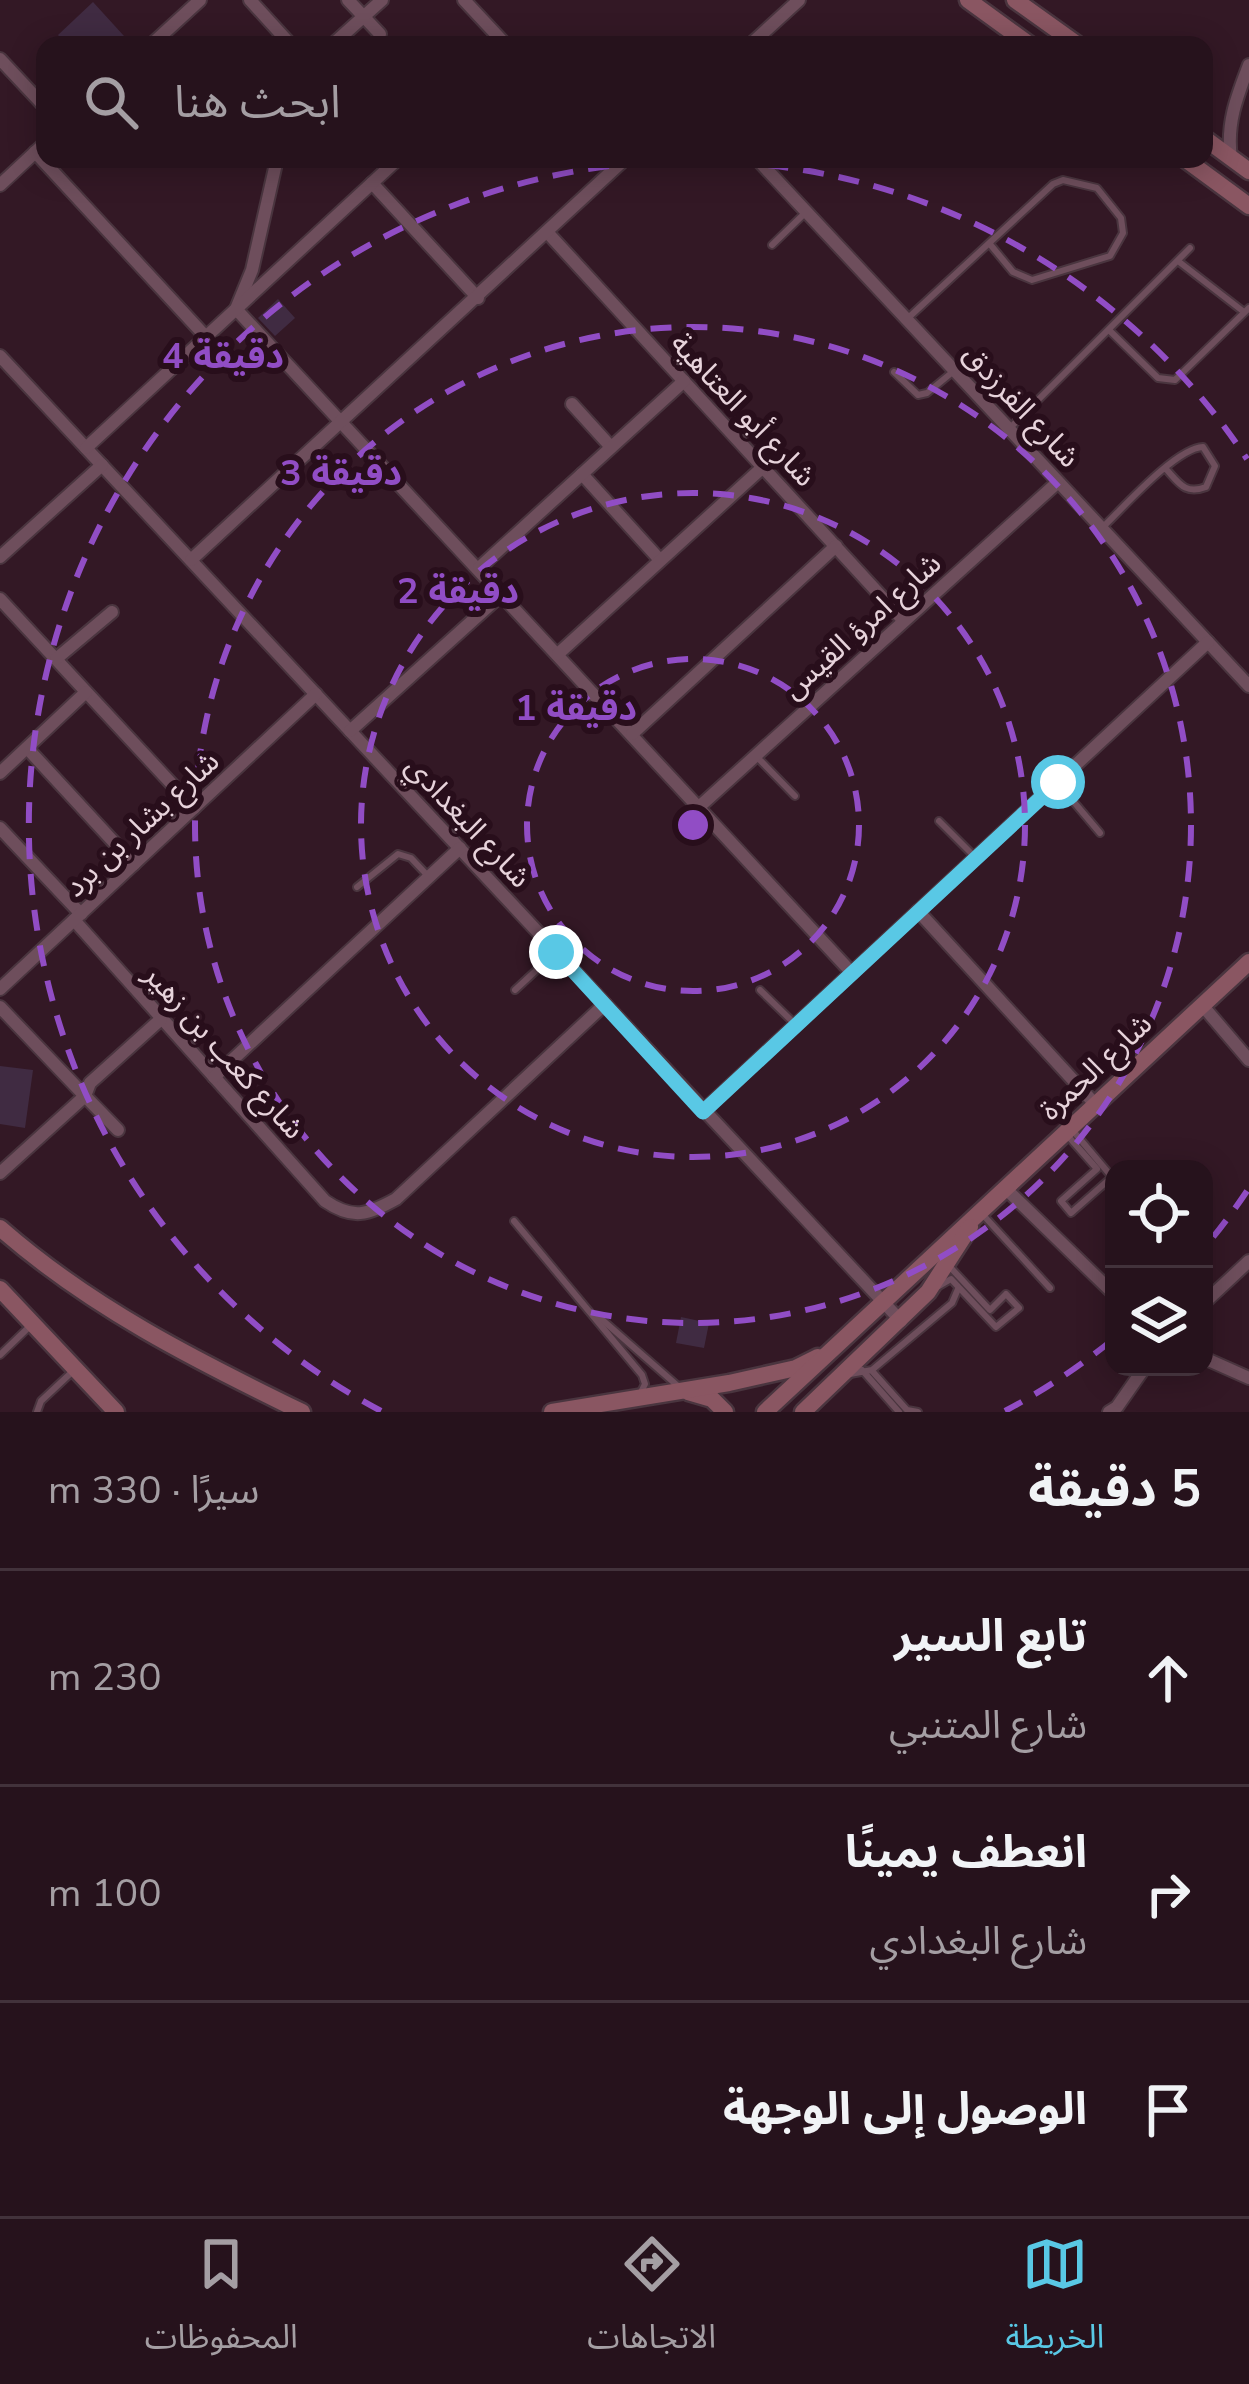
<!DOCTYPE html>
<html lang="ar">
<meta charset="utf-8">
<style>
:root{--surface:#26121c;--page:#322029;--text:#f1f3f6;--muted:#a49ea3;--line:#42323b;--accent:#59c8e5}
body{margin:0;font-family:"Nunito Sans","Noto Sans Arabic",sans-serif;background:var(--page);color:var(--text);direction:rtl}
.controls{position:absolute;right:36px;bottom:36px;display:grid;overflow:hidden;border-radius:24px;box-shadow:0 6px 30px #0003}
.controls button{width:108px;height:108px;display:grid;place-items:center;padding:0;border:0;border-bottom:3px solid var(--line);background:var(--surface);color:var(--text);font:60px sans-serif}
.stop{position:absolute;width:36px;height:36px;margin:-27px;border:9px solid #59c8e5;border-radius:50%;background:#fff}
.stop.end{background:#59c8e5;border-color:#fff;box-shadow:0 3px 12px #0008}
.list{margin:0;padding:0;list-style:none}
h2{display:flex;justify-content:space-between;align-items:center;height:156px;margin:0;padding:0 48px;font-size:51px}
h2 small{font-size:39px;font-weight:400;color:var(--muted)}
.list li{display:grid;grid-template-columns:78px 1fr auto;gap:36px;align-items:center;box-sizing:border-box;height:216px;padding:0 48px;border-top:3px solid var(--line)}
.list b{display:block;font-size:45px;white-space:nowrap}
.list p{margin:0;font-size:39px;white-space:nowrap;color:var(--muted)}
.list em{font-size:39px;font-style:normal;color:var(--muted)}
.icon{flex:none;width:66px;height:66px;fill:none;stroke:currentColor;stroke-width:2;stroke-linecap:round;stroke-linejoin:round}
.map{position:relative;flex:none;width:1249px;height:1412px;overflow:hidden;direction:ltr}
.search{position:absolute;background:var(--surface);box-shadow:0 6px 30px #0003;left:36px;right:36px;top:36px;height:132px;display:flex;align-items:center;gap:30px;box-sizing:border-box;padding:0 42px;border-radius:24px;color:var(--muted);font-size:45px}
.sheet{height:804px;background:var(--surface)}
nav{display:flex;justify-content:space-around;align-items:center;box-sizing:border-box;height:168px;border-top:3px solid var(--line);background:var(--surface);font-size:33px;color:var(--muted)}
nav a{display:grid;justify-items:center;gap:6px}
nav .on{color:var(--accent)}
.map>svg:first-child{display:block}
</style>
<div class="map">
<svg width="1249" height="1412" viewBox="0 0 1249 1412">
<rect width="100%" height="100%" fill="#331825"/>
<g fill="#402b42">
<polygon points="93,2 124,36 115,45 67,45 58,35"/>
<polygon points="278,299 295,318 275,336 258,318"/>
<polygon points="0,1066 33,1070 25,1128 0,1124"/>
<polygon points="681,1317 709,1323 704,1348 676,1343"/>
</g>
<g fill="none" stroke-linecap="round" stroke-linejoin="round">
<defs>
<g id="lane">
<polyline points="772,245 804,214"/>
<polyline points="1178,261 1244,312"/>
<polyline points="907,319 1053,184 1063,180 1097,188 1121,218 1123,233 1110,256 1032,280 1013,272 989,243"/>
<polyline points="1109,330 1158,378 1175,380 1249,308"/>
<polyline points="894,372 918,395 927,393 955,370"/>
<polyline points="1009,429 1190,248"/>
<path d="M 1102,528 C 1124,507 1176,448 1203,447 L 1215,466 L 1206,487 C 1185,495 1179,483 1166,469"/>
<polyline points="756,756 795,796"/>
<polyline points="1057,782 1100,833"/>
<polyline points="939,821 975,857"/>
<polyline points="357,887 398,854 411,858 428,876"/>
<polyline points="515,990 556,952"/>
<polyline points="760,990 796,1025"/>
<polyline points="1067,1135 1097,1169 1061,1201 1071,1213 1112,1177 1074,1132"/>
<polyline points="984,1216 1050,1288"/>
<polyline points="514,1221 642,1375 645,1384 641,1392"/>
<polyline points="939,1286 951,1279 996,1327 1019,1308 1006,1294 990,1310 950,1267"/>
<polyline points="599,1317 679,1387"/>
<polyline points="0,1355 29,1327"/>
<polyline points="862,1370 899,1412"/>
<polyline points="873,1372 907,1410 918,1412"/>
<polyline points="850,1374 872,1370 952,1303 958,1289"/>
<polyline points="37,1412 41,1401 72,1372"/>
</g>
<g id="street">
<polyline points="250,0 291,45"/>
<polyline points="348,0 380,34"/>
<polyline points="464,0 506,45"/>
<polyline points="151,45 200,0"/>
<polyline points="332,45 382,0"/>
<polyline points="750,45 799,0"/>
<polyline points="0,59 45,107"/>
<polyline points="35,152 206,337"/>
<path d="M 1231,158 C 1226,124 1237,96 1249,65"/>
<polyline points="277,159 252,270 236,309 852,973"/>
<polyline points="757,159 1249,686"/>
<polyline points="372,183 478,298"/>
<polyline points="0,185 45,143"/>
<polyline points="547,232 903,620"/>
<polyline points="0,356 901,1321"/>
<polyline points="572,404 611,447"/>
<polyline points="86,448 398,159"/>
<polyline points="582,474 660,560"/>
<polyline points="0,557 102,465"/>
<polyline points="191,560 625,159"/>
<polyline points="479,568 684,381"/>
<polyline points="0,599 194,808"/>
<polyline points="558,654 763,467"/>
<polyline points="56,659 112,612"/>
<polyline points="350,731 502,594"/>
<polyline points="632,734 836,546"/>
<polyline points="27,748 134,864"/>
<polyline points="0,773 86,692"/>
<polyline points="699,807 1058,482"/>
<polyline points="0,828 81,914"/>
<polyline points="918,911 1095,1104"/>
<path d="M 74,920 L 325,1201 C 353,1220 367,1215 396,1199 L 605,1004"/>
<polyline points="0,989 316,694"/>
<polyline points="1202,1005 1249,1060"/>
<polyline points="0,1007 85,1096 0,1173"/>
<polyline points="214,1077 460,848"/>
<polyline points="703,1111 1208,642"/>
<polyline points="118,1130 85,1096 90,1083 161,1019"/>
<polyline points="1005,1188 1114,1294"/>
<polyline points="1204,1303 1249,1261"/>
<polyline points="1204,1358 1249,1378"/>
<polyline points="1109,1412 1117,1407 1145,1367"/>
</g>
<g id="secondary">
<polyline points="968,0 1030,45"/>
<polyline points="1015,0 1078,45"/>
<polyline points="1204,138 1249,171"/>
<polyline points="1185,159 1249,206"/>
<path d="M 0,1228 C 90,1307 195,1360 302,1412"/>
<polyline points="0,1289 116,1412"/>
<polyline points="688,1392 712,1399 725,1412"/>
<polyline points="552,1412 729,1383 796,1368 818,1357"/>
<polyline points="765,1412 1249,962"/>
<polyline points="803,1412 928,1292 970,1227"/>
</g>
</defs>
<use href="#lane" stroke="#4a353f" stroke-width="10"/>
<use href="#street" stroke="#4a353f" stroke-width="16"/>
<use href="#secondary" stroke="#4a353f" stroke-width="21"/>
<use href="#lane" stroke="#6e4e5c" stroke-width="6"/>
<use href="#street" stroke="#6e4e5c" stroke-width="12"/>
<use href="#secondary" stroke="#8a5662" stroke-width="16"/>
</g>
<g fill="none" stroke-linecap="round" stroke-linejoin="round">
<polyline stroke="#59c8e5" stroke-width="15" points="556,952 703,1112 1058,782"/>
</g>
<g fill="none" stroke="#914dc5" stroke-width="6" stroke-dasharray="21 15">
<circle cx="693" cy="825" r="166"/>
<circle cx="693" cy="825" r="332"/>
<circle cx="693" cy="825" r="498"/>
<path d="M1247 1191A664 664 0 0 1 1205 1247M1111 1341A664 664 0 0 1 1005 1411M381 1411A664 664 0 1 1 1247 459"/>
</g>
<g text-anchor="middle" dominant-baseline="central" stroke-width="12" stroke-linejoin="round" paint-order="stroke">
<g font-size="30" fill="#e7d3db" stroke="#280e1b">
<text transform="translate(1021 406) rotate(47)">شارع الفرزدق</text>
<text transform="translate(743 410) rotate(47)">شارع أبو العتاهية</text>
<text transform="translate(862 626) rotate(-42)">شارع امرؤ القيس</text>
<text transform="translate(468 822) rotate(47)">شارع البغدادي</text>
<text transform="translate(142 824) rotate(-43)">شارع بشار بن برد</text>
<text transform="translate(224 1052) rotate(48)">شارع كعب بن زهير</text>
<text transform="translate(1096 1067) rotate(-43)">شارع الحمرة</text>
</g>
</g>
<circle cx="693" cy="825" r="18" fill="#914dc5" stroke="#280e1b" stroke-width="6"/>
<g font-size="36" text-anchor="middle" font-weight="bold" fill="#914dc5" stroke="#280e1b" stroke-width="12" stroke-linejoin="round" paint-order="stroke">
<text x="223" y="368">4 دقيقة</text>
<text x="341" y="485">3 دقيقة</text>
<text x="458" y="603">2 دقيقة</text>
<text x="576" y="720">1 دقيقة</text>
</g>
</svg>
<div class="controls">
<button><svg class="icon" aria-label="locate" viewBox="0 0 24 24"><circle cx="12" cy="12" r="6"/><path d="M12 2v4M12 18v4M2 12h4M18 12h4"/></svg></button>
<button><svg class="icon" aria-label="layers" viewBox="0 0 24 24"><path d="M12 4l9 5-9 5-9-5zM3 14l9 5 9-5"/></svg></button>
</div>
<div class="stop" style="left:1058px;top:782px"></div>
<div class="stop end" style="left:556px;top:952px"></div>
<div class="search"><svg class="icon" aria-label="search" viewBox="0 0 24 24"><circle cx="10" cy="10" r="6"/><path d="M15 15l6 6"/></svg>ابحث هنا</div>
</div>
<section class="sheet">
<h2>5 دقيقة<small>سيرًا · 330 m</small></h2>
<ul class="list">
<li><svg class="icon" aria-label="ahead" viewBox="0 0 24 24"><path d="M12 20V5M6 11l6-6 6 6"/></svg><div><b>تابع السير</b><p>شارع المتنبي</p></div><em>230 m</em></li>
<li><svg class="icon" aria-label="right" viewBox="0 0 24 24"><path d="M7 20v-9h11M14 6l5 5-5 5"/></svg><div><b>انعطف يمينًا</b><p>شارع البغدادي</p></div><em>100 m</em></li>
<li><svg class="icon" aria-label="arrive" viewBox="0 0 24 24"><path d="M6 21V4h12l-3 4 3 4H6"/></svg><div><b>الوصول إلى الوجهة</b></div></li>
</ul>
</section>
<nav>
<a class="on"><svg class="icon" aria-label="map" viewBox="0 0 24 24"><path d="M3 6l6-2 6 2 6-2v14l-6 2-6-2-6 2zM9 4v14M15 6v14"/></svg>الخريطة</a>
<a><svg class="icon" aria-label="directions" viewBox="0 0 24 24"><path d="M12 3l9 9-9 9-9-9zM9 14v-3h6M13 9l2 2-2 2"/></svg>الاتجاهات</a>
<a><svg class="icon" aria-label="saved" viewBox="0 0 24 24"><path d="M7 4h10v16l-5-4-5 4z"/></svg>المحفوظات</a>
</nav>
